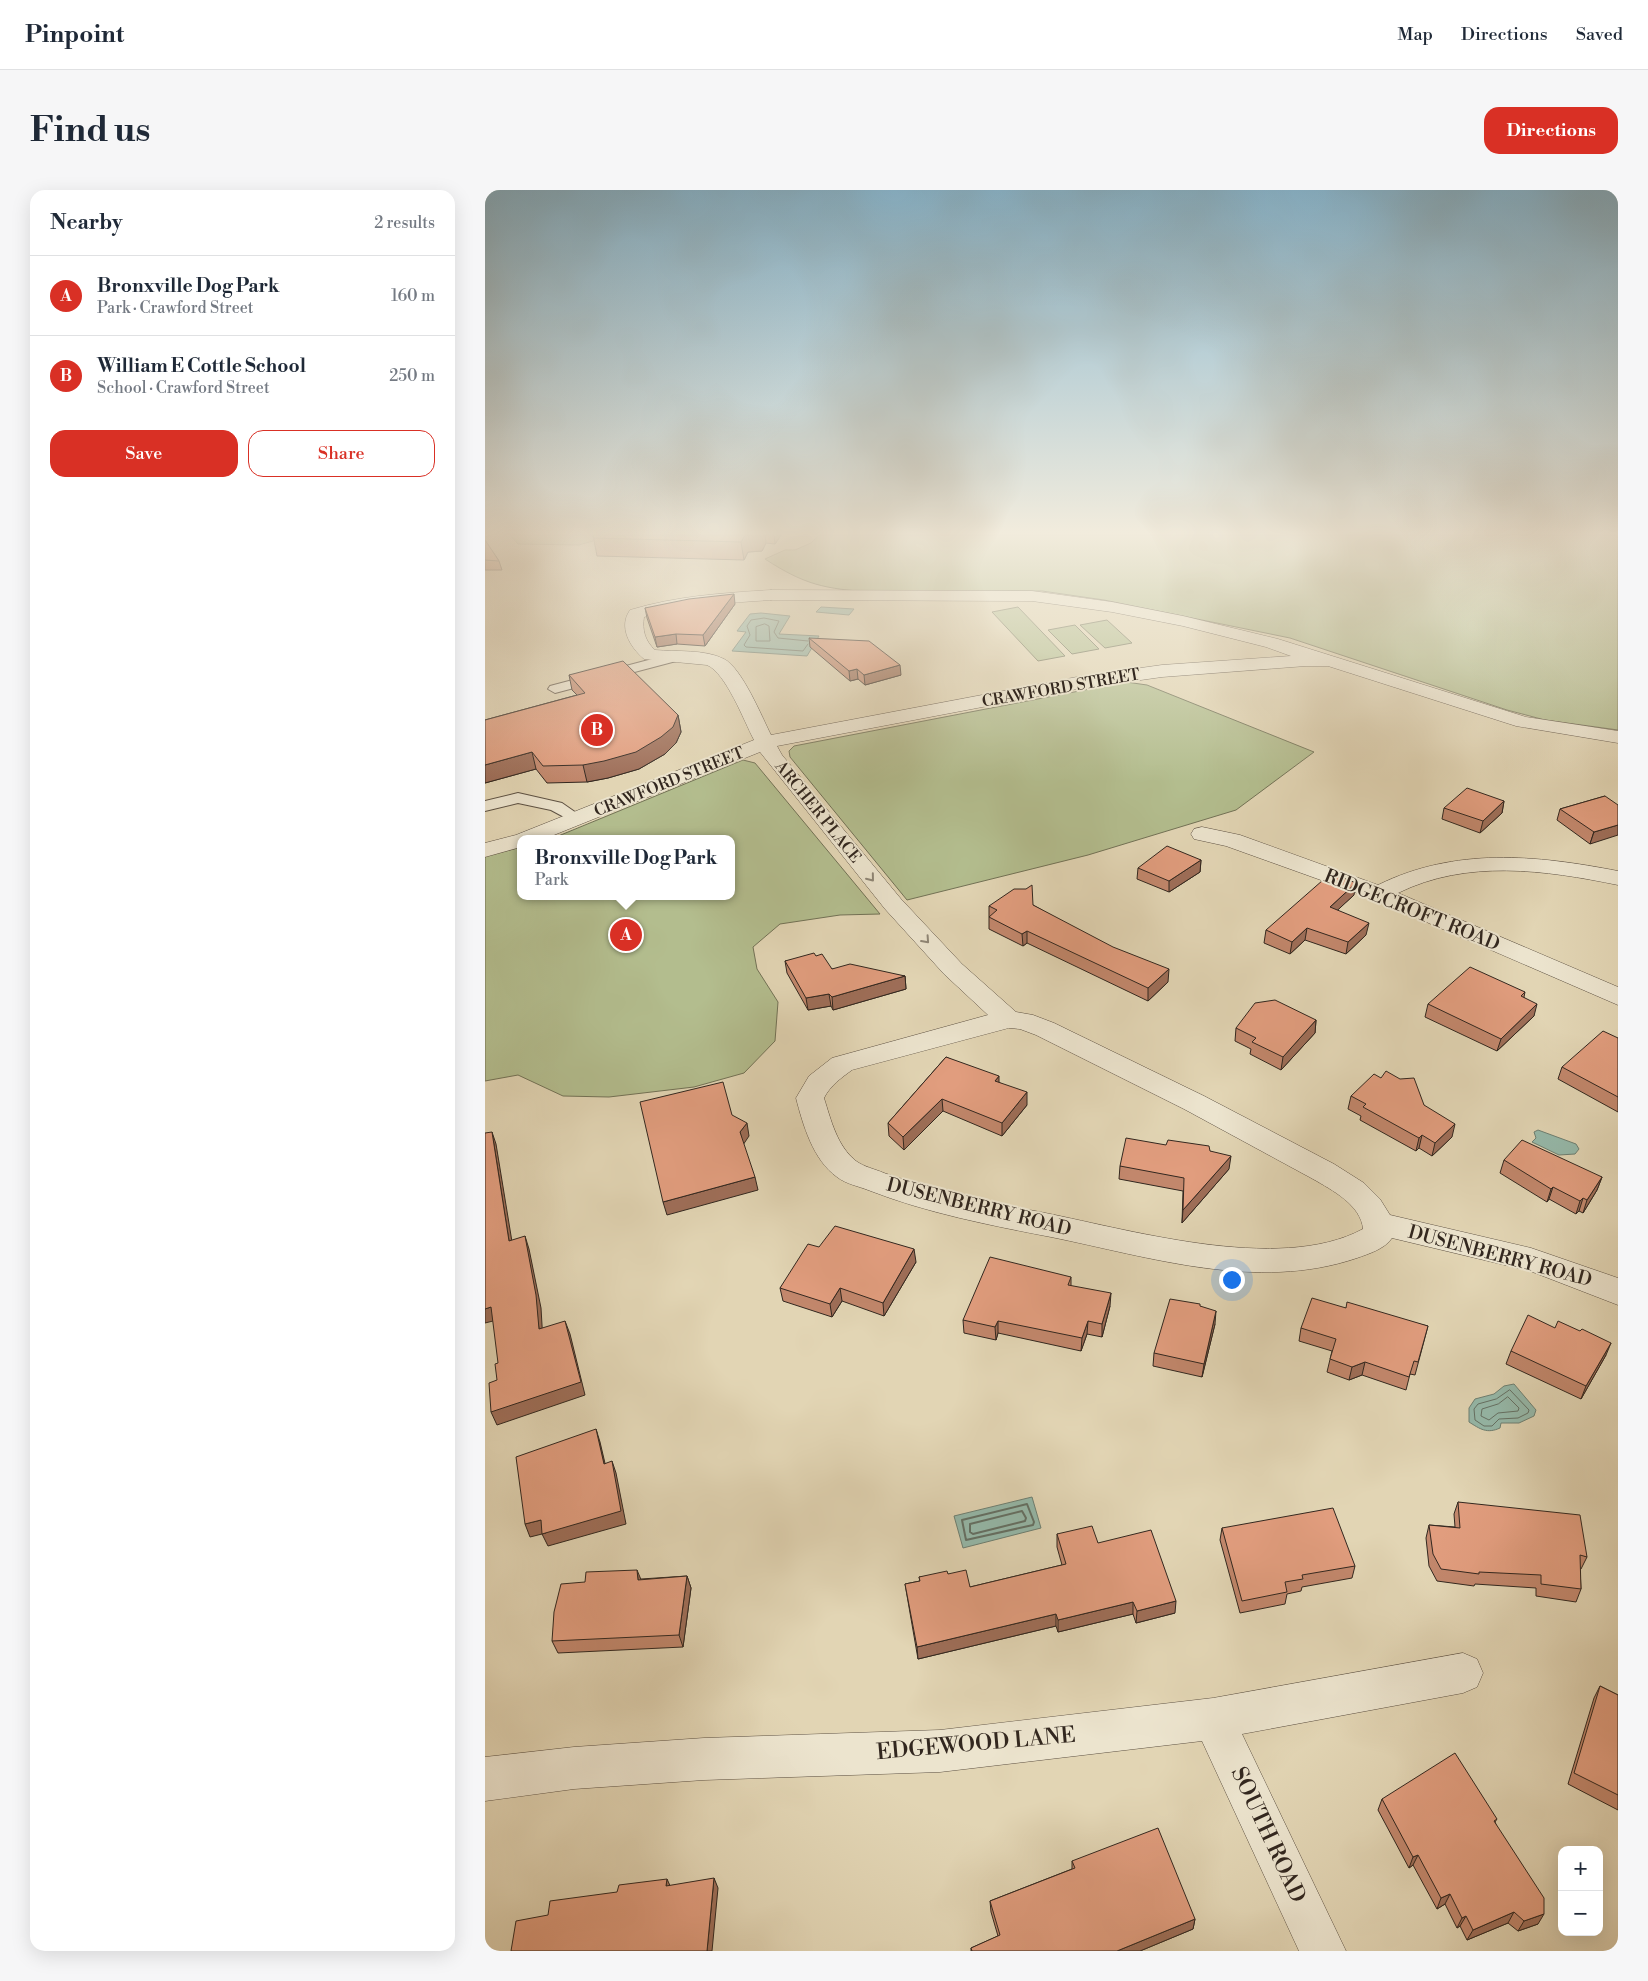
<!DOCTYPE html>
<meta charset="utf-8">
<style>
:root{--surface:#fff;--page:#f6f6f7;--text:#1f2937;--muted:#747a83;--line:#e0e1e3;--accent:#d93025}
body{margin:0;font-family:"Libre Bodoni",serif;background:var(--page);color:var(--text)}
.controls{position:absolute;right:15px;bottom:15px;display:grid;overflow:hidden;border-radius:10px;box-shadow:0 5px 20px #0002}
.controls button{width:45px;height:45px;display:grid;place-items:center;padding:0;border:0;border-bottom:1px solid var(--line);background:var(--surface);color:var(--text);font:25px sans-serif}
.you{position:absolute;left:746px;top:1089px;width:18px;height:18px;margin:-12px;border:4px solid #fff;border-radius:50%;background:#1a73e8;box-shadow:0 0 0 8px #1a73e833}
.badge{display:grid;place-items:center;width:32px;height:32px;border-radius:50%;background:var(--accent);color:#fff;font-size:16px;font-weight:700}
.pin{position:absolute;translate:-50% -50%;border:2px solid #fff;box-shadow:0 1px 5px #0006}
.popup{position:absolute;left:32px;top:645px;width:218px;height:65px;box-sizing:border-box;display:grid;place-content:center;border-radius:10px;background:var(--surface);filter:drop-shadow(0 1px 4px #0005);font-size:16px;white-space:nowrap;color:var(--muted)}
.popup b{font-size:19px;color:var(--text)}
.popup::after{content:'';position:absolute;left:50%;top:100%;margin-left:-10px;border:10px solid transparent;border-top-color:var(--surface)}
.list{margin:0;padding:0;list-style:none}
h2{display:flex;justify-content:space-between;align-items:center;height:65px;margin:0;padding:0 20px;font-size:21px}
h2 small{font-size:16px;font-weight:400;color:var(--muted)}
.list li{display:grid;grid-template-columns:32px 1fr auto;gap:15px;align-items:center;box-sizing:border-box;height:80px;padding:0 20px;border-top:1px solid var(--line)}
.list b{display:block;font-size:19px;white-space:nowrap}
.list p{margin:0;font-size:16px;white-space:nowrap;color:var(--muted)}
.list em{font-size:16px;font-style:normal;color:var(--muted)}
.actions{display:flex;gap:10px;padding:15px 20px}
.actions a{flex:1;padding:11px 0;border:1px solid var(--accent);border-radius:15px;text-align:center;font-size:18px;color:var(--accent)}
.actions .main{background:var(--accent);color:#fff}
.map{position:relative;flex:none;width:1133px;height:1761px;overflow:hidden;border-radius:15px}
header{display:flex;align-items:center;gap:30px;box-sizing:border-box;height:70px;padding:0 25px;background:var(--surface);border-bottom:1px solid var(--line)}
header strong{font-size:24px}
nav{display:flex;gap:28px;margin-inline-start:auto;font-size:18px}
.intro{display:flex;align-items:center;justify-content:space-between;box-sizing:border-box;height:120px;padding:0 30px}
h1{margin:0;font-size:35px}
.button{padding:12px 22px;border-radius:15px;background:var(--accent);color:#fff;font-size:18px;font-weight:700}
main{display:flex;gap:30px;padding:0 30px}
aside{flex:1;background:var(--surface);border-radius:15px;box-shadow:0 5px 20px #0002}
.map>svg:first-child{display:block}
</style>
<header>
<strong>Pinpoint</strong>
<nav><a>Map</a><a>Directions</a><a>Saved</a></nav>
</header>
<div class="intro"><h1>Find us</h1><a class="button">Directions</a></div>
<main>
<aside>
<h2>Nearby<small>2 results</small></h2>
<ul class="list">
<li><span class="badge">A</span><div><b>Bronxville Dog Park</b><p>Park · Crawford Street</p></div><em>160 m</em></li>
<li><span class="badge">B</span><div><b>William E Cottle School</b><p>School · Crawford Street</p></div><em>250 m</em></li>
</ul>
<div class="actions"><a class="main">Save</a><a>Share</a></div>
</aside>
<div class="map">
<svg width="1133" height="1761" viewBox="0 0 1133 1761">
<rect width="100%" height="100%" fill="#e2d5b4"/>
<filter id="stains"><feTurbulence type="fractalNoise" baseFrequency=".004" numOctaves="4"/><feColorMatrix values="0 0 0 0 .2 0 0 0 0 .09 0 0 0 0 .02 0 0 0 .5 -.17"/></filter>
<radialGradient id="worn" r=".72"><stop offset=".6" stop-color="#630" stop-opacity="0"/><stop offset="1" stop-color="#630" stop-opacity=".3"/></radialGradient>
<g fill="#b3bd8e" stroke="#727256">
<polygon points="25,345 153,345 118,348 94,355 33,354"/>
<path d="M 334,345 L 1133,345 L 1133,540 L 1060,530 L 1022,520 L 805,448 L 619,410 L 557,401 L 387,402 C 340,399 320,395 280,369 L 300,360 L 310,360 L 326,353 Z"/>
<polygon points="533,417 580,466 553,471 507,422"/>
<polygon points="622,430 647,453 620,458 595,435"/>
<polygon points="590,435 614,459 587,464 563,440"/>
<polygon points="641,492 662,495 829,562 751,620 603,665 422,710 305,567 304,561 309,556"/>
<polygon points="258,570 270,573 395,724 355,725 295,734 268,757 272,779 293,812 290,851 259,883 209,897 124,907 78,906 33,885 0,891 0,666 36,657 36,706 246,706 246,649 66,649"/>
</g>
<g fill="#95b9aa" stroke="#6d7f72">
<polygon points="336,417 369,419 364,425 331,422"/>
<polygon points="276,423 305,426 294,444 334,446 322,466 247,461 261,442 252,441 265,424"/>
<polygon points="1053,940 1091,954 1094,959 1090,964 1074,965 1047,952 1051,948 1049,942"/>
<path d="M 1029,1194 L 1051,1220 L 1049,1226 L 1034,1233 L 1016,1233 L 1015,1238 C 1002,1244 995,1239 984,1232 L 984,1218 L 990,1209 L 1009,1204 L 1019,1196 Z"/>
<polygon points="547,1307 556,1338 478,1358 469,1326"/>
</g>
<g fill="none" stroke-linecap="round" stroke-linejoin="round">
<g stroke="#647064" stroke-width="1">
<polygon points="280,434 284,436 285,451 271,451 271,437"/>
<polyline points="323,451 293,448 289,442 294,431 279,428 266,430 262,436 265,445 259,455 261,457 318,461 323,454"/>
<polygon points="1025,1200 1044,1220 1043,1223 1033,1228 1014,1229 1007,1236 999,1236 990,1230 989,1219 993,1214 1011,1209"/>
<polygon points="1023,1207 1034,1218 1033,1221 1013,1223 1004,1230 996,1226 997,1219 1013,1214"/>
</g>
<g stroke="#647064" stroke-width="2">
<polygon points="542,1314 549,1332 548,1335 481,1350 477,1330"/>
<polygon points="537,1321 541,1328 540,1331 488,1344 485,1342 485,1334"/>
</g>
<defs>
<g id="lane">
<polygon points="190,463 197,467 195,470 70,503 63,499 65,496"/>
<polygon points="33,603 77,613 100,629 92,634 66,620 33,613 0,621 0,611"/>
</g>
<g id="street">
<path d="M 286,400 L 547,401 L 627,412 L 698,426 L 793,449 L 1041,527 L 1133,541 L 1133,553 L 1031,536 L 843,476 L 821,476 L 677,487 L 592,499 L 292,556 L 297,565 L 416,709 L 477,774 L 531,822 L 548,825 L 569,833 L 719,906 L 849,974 L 879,993 L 895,1009 L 905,1025 L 1046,1058 L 1133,1088 L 1133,1115 L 1045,1081 L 907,1048 C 900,1059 883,1064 872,1068 C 772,1102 665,1067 566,1047 C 504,1035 442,1023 383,1000 C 373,996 361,994 352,987 C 328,970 318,935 311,908 L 324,886 L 347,868 L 503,825 L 459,784 L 400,719 L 275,562 L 59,649 L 36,649 L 36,657 L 0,667 L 0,653 L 31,645 L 269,550 C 259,531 241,483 222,475 L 159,469 C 145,457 133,437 145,420 C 191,406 238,403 286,400 ZM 286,410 L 547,411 L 627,422 L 698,436 L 781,457 L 806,466 L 677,475 L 592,487 L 286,545 C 277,527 257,478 239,469 C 220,459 191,462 170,460 C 160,451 157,440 159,427 C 200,415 243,413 286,410 ZM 524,838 L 535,839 L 551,845 L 699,919 L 828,989 C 847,1000 876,1015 878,1039 C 793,1085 640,1038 550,1021 C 498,1012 449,1000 399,983 C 390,979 379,977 371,971 C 352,956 346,930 339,908 C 345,896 356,888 367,880 Z"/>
<path d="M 717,637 L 755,645 L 893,695 C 970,657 1051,665 1133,681 L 1133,695 C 1060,680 982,669 913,703 L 1133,797 L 1133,815 L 886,708 L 741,656 L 709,649 L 706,644 L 709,639 Z"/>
<polygon points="978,1463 992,1469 998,1483 992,1497 978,1503 757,1544 861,1761 814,1761 717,1551 455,1582 219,1590 89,1599 0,1611 0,1567 89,1557 219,1548 455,1540 728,1508"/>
</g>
</defs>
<use href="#lane" stroke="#5e5244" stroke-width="2"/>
<use href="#street" stroke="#5e5244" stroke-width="1"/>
<use href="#lane" fill="#ece4ce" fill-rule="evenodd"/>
<use href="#street" fill="#ece4ce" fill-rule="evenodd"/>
</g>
<g fill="#c2876c" stroke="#32271f">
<polygon points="108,345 296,345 290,354 281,353 277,361 263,362 259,370 112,366"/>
<polygon points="0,350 14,371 17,380 0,380"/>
<polygon points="250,414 220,456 192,454 172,457 162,428 160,418"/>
<polygon points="324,448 416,485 380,495 373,489 365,491 325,457"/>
<polygon points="84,485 193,525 196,542 191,553 180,564 154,579 123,588 102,592 62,593 51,579 0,593 0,530 92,505 87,500"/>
<polygon points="1120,606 1105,654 1072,630 1075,619"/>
<polygon points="1019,611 1017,623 995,643 957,629 959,618"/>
<polygon points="716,670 715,682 684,702 652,689 653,678"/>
<polygon points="869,705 852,720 881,745 861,764 820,750 805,764 779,753 781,740"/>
<polygon points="548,715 683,792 663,811 542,753 538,756 504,739 504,716"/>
<polygon points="331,766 347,779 420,786 421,799 348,820 346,816 323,820 302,783 300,771"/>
<polygon points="1040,802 1039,807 1049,826 1012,861 940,827 943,814"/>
<polygon points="831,830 830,843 796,880 765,864 766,859 750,851 751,838"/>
<polygon points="1133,848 1133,922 1073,889 1077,877"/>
<polygon points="461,867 514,892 542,915 517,946 458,921 419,960 404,946 403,933"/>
<polygon points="866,906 939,915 967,947 947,966 934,958 931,961 875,930 876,926 863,919"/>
<polygon points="725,961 744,979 697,1033 698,1001 634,989 635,976"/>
<polygon points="1019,970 1117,987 1112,1000 1098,1023 1094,1021 1091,1024 1064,1009 1062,1012 1015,983"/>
<polygon points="334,1057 431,1072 399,1126 357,1111 347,1127 298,1111 295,1098"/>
<polygon points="586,1087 586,1096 625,1116 617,1147 602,1144 596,1161 513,1143 511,1150 479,1143 478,1130"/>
<polygon points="715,1116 730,1134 717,1187 668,1176 669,1163"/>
<polygon points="861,1118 943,1136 930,1185 925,1184 921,1200 877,1185 864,1190 842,1182 847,1161 814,1151 816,1138"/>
<polygon points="1026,1161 1121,1165 1096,1209 1021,1174"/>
<polygon points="973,1312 1102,1367 1096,1379 1095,1379 1096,1399 1091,1412 1051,1406 1051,1398 990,1394 989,1396 952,1391 944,1376 941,1348 944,1335 970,1337 969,1324"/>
<polygon points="737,1338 870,1376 867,1388 817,1397 816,1401 802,1404 800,1414 755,1423 735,1350"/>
<polygon points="572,1344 613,1353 690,1423 651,1433 648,1424 573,1442 571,1436 433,1469 420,1394 435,1391 434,1387 463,1384 485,1397 577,1375 572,1357"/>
<polygon points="202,1386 206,1398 198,1457 73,1463 67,1451 156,1389"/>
<polygon points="1115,1496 1133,1505 1133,1620 1083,1594 1109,1508"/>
<polygon points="897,1609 1012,1629 1010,1632 1053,1734 1033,1741 1023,1733 982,1750 975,1736 972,1738 960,1714 952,1719 928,1675 924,1678 893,1620"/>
<polygon points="587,1671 710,1729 708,1739 655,1761 486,1761 486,1758 513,1746 506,1722 505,1711 587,1679"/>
</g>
<g fill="#9e6e58" stroke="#32271f">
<polygon points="260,345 280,345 281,353 277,361 263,362 259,370 256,352"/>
<polygon points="289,345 296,345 290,354"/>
<polygon points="249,404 250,414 220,456 218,445"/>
<polygon points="191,444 192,454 172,457 170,447"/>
<polygon points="415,475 416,485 380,495 379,485"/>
<polygon points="372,479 373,489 365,491 364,481"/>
<polygon points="193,525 196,542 191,553 180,564 154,579 123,588 102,592 98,575"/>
<polygon points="47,562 51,579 0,593 0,575"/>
<polygon points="1019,611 1017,623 995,643 998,631"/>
<polygon points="1133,635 1133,645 1105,654 1109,642"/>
<polygon points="716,670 715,682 684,702 684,691"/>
<polygon points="871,693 869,705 843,729 845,717"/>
<polygon points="884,733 881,745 861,764 863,752"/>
<polygon points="822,738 820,750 805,764 807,752"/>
<polygon points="542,741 542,753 538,756 537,744"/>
<polygon points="684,779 683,792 663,811 663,798"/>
<polygon points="420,786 421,799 348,820 347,807"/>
<polygon points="344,804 346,816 323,820 321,808"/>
<polygon points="1052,814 1049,826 1012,861 1016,849"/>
<polygon points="831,830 830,843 796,880 798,867"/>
<polygon points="514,886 514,898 510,891"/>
<polygon points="542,902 542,915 517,946 517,933"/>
<polygon points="457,909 458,921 419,960 418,947"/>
<polygon points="262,933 264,946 258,955 255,942"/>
<polygon points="970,934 967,947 947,966 950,953"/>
<polygon points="7,942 11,954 29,1064 24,1051"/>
<polygon points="937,945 934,958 931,961 934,948"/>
<polygon points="746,966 744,979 697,1033 698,1020"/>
<polygon points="270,987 273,1000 182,1025 178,1012"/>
<polygon points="1117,987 1112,1000 1098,1023 1102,1010"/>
<polygon points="1068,997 1064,1009 1062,1012 1066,999"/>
<polygon points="1098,1008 1094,1021 1091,1024 1095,1011"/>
<polygon points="40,1046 44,1059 56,1118 58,1152 54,1139"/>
<polygon points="429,1059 431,1072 399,1126 398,1113"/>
<polygon points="355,1098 357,1111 347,1127 345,1114"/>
<polygon points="626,1103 625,1116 617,1147 617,1134"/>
<polygon points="6,1117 12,1130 0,1133 0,1119"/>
<polygon points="731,1121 730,1134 717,1187 719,1174"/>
<polygon points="80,1131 85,1144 100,1205 12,1235 6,1222"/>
<polygon points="513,1131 513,1143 511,1150 510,1137"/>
<polygon points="603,1131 602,1144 596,1161 597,1148"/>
<polygon points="1126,1153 1121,1165 1096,1209 1101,1196"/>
<polygon points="880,1172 877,1185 864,1190 867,1177"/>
<polygon points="111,1239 115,1252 123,1286 119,1274"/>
<polygon points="127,1271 131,1283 141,1334 63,1356 57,1344"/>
<polygon points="56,1330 61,1343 45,1347 40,1334"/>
<polygon points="152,1380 157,1392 153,1390"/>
<polygon points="202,1386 206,1398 198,1457 194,1445"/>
<polygon points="691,1411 690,1423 651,1433 652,1421"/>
<polygon points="648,1412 648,1424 573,1442 573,1430"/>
<polygon points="571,1424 571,1436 433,1469 432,1457"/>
<polygon points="933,1665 928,1675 924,1678 928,1667"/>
<polygon points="229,1688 233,1698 227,1761 222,1761"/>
<polygon points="182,1689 187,1700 181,1696"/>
<polygon points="965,1704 960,1714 952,1719 956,1708"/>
<polygon points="1029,1722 1023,1733 982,1750 988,1740"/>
<polygon points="1059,1724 1053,1734 1033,1741 1039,1731"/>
<polygon points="981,1726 975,1736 972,1738 977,1728"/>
<polygon points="710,1729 708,1739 655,1761 632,1761"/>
</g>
<g fill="#e19d7e" stroke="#32271f">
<polygon points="108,345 260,345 256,352 109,348"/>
<polygon points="0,350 14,371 0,370"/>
<polygon points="249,404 218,445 191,444 170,447 160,418 204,409"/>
<polygon points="324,448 384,451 415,475 379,485 372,479 364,481"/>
<polygon points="138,471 193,525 188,537 176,547 151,562 119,571 98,575 58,576 47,562 0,575 0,530 100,503 84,485"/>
<polygon points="982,598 1019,611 998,631 959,618"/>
<polygon points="1120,606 1133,615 1133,635 1109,642 1075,619"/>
<polygon points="682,656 716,670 684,691 653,678"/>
<polygon points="846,683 871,693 845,717 884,733 863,752 822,738 807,752 781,740"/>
<polygon points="547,695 548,715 628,757 684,779 663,798 542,741 537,744 504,727 512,720 504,716 529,699 541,699"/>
<polygon points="329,763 331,766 337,764 347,779 365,774 420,786 347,807 344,804 321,808 300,771"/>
<polygon points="985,777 1040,802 1036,806 1052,814 1016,849 943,814"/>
<polygon points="790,810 831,830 798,867 767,852 771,848 751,838 770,813"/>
<polygon points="1118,841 1133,848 1133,907 1077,877"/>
<polygon points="461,867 514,886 510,891 542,902 517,933 457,909 418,947 403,933"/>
<polygon points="901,881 915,889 929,888 939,915 970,934 950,953 937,945 934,948 878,917 881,914 866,906 889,884 896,888"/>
<polygon points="238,892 247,925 262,933 255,942 270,987 178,1012 155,912"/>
<polygon points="7,942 24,1051 40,1046 51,1105 54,1139 80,1131 96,1192 6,1222 4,1193 12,1190 10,1174 13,1173 6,1117 0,1119 0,943"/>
<polygon points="641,948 681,955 683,950 724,956 725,961 746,966 698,1020 699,988 635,976"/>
<polygon points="1037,950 1117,987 1102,1010 1098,1008 1095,1011 1068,997 1066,999 1019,970"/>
<polygon points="350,1036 429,1059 398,1113 355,1098 345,1114 295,1098 323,1054 334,1057"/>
<polygon points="505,1067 586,1087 583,1095 626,1103 617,1134 603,1131 597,1148 513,1131 510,1137 478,1130"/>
<polygon points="827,1108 861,1118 862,1112 943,1136 933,1172 929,1171 924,1187 880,1172 867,1177 845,1169 851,1149 816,1138"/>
<polygon points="685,1109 715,1114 715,1116 731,1121 719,1174 669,1163"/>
<polygon points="1043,1125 1070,1138 1073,1131 1095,1141 1097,1139 1126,1153 1101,1196 1026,1161"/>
<polygon points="111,1239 119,1274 127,1271 136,1321 57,1344 56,1330 40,1334 31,1267"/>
<polygon points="973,1312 1095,1325 1102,1367 1095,1365 1096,1399 1056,1394 1056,1385 994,1382 994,1384 956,1379 948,1364 944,1335 975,1338"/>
<polygon points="848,1318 870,1376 817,1385 818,1389 800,1392 802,1402 757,1411 737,1338"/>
<polygon points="607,1336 613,1353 666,1340 691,1411 652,1421 648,1412 573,1430 571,1424 432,1457 420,1394 435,1391 434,1387 462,1381 463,1384 481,1380 485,1397 581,1374 572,1344"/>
<polygon points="152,1380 153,1390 202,1386 194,1445 67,1451 69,1422 76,1394 100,1392 101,1382"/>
<polygon points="1115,1496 1133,1505 1133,1605 1089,1583"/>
<polygon points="970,1563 1012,1629 1009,1631 1059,1708 1059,1724 1039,1731 1029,1722 988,1740 981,1726 977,1728 965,1704 956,1708 933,1665 928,1667 897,1609"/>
<polygon points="673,1638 710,1729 632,1761 487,1761 486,1758 515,1745 505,1711 590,1678 587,1671"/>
<polygon points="229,1688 222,1761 26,1761 31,1731 63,1725 65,1711 132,1702 134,1695 182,1689 181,1696"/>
</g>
<defs><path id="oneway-chevron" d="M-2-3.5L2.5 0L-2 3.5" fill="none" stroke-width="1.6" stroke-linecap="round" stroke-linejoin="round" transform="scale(1.25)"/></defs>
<g stroke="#8f8676">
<use href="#oneway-chevron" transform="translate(386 688) rotate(51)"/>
<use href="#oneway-chevron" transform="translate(441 750) rotate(48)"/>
</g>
<linearGradient id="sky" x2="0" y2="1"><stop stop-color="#87b6cf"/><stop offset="0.58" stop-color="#f2ecdd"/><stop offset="1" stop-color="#f2ecdd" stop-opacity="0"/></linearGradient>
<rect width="1133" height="592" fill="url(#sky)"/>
<g text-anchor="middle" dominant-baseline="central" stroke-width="4" stroke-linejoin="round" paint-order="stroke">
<g font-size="16" fill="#32271f" stroke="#ece4ce">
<text transform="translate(576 498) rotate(-10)">CRAWFORD STREET</text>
<text transform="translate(184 592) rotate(-22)">CRAWFORD STREET</text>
<text transform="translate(333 622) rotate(51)">ARCHER PLACE</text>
</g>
<g font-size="19" fill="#32271f" stroke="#ece4ce">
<text transform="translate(927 720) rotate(22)">RIDGECROFT ROAD</text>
<text transform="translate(494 1017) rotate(14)">DUSENBERRY ROAD</text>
<text transform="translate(1015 1066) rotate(15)">DUSENBERRY ROAD</text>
</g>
<g font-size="22" fill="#32271f" stroke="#ece4ce">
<text transform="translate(491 1554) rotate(-5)">EDGEWOOD LANE</text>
<text transform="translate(783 1645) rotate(65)">SOUTH ROAD</text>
</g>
</g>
<rect width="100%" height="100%" filter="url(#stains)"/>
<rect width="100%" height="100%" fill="url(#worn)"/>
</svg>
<div class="controls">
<button>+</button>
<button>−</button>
</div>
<div class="you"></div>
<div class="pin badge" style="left:141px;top:745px">A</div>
<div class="popup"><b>Bronxville Dog Park</b>Park</div>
<div class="pin badge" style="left:112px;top:540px">B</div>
</div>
</main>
